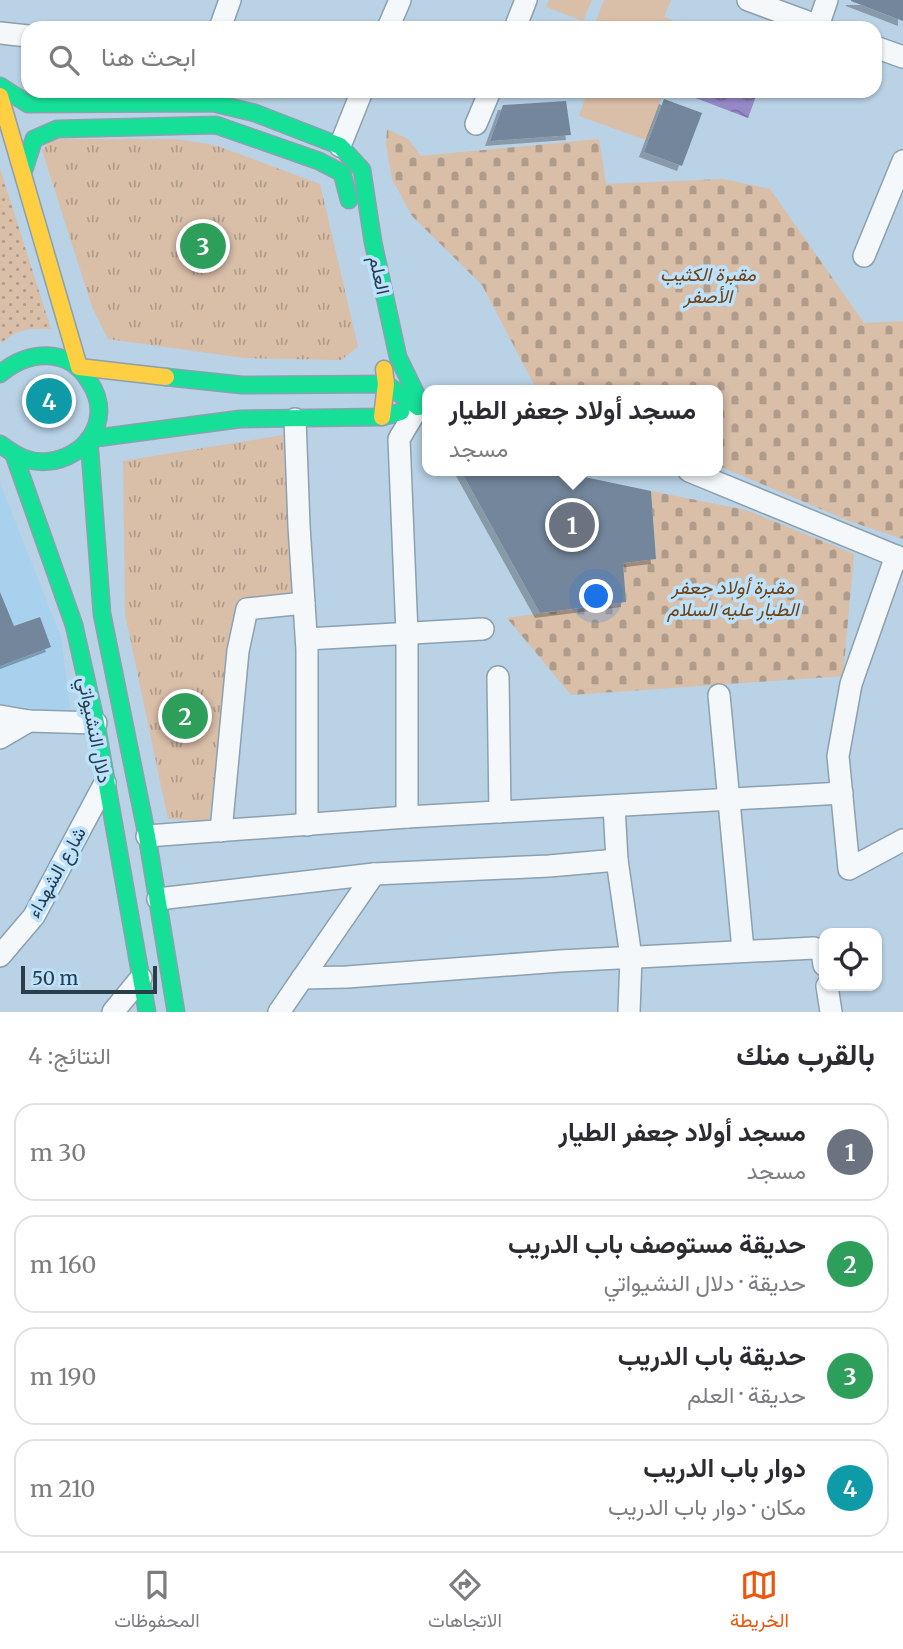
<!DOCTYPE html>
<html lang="ar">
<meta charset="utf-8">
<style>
:root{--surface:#fff;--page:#f7f7f7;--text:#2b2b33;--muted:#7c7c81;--line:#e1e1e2;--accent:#ea580c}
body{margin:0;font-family:Merriweather,Vazirmatn,serif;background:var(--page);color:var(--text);direction:rtl}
.controls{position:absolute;right:21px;bottom:21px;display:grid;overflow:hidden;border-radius:14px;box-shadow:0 2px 5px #0004}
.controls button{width:63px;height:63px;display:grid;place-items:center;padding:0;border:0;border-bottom:2px solid var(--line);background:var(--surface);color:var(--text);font:35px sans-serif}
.scale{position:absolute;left:21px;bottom:18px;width:136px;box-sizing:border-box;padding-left:7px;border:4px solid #2a3d4a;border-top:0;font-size:19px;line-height:24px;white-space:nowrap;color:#2a3d4a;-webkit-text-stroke:5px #bde2fd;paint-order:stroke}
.you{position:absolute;left:597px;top:597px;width:24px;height:24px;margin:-18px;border:5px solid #fff;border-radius:50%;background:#1a73e8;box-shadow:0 0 0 10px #1a73e833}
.badge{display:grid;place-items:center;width:46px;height:46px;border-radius:50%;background:var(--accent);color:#fff;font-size:23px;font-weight:700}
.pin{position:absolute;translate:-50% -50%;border:4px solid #fff;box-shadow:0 2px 7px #0006}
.popup{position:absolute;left:422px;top:385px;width:301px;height:91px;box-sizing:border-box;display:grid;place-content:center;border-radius:14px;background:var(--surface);filter:drop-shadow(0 2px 5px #0005);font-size:23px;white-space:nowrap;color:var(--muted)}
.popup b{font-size:26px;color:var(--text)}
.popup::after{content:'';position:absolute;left:50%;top:100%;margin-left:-14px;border:14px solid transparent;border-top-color:var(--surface)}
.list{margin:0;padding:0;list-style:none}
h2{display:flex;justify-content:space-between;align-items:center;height:91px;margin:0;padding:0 28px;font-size:30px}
h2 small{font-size:23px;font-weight:400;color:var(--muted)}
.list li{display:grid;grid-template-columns:46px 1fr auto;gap:21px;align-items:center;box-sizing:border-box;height:98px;margin:0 14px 14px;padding:0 14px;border:2px solid var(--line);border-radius:21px}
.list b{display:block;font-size:26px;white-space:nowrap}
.list p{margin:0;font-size:23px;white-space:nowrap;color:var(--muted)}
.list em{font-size:23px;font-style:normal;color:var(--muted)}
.icon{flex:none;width:38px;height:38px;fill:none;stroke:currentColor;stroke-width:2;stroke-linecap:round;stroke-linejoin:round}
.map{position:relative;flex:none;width:903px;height:1012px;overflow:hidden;direction:ltr}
.search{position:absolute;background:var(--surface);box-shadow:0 2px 5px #0004;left:21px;right:21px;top:21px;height:77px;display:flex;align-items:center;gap:18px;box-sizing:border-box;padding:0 24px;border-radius:21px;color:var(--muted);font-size:26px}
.sheet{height:539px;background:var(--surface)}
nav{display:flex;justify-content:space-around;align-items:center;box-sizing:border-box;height:98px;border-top:2px solid var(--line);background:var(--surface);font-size:19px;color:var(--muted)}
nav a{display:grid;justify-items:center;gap:4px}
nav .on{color:var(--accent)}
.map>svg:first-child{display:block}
</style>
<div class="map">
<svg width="903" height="1012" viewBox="0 0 903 1012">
<defs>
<pattern id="grass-dots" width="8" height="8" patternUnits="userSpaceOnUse" patternTransform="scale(1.75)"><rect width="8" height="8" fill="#d9bea8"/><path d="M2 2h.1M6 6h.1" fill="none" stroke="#b09c8b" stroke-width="1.8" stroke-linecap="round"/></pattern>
<pattern id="cemetery-stones" width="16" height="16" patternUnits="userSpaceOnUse" patternTransform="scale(1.75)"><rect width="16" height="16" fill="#d9bea8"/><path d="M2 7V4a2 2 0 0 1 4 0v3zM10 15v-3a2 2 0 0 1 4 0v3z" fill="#b09c8b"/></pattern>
<pattern id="park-tufts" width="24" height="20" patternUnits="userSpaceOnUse" patternTransform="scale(1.75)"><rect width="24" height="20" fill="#d9bea8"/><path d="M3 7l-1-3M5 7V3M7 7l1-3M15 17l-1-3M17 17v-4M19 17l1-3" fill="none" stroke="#b09c8b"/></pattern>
<pattern id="water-waves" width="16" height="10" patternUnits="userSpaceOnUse" patternTransform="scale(1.75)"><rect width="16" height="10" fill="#9689c6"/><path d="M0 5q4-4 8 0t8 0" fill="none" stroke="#7b71a3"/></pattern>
<filter id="shadow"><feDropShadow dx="-5" dy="5" stdDeviation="0" flood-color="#0004"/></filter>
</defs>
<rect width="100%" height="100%" fill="#b9d2e5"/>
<polygon fill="#a8d1ee" points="0,483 61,637 71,714 0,704"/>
<path fill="url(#grass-dots)" d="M 0,168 L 51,329 C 31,328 17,328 2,343 L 0,339 Z"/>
<g fill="url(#cemetery-stones)">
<polygon points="387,129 408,139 421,156 599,139 606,184 723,179 770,189 864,323 903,321 903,539 849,521 717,465 717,390 537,390 482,285 412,216 392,179 386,145"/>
<polygon points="651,491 746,510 854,554 843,676 571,695 507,618 626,602 623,563 656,559"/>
</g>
<g fill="url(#park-tufts)">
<polygon points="52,139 175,139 215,145 320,184 358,347 341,360 244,358 108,339 92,307 42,150"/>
<polygon points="283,435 292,592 238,604 209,821 168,819 125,614 123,461"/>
</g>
<g fill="#d9bea8">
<polygon points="549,0 592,0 583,21 546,7"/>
<polygon points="604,0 671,0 664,17 688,26 688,28 593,28"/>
<polygon points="583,91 664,91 646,140 579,116 587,93"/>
</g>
<polygon fill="url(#water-waves)" points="686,91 758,91 748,118 685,94"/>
<g fill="#73869b" filter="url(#shadow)">
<polygon points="851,0 903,0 903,21 851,1"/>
<polygon points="664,99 702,113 682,166 644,152"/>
<polygon points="566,101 571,135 490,141 503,105"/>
<polygon points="461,471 556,471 651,491 656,559 623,563 626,602 540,613"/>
<polygon points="0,592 14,626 40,617 51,647 0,666"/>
</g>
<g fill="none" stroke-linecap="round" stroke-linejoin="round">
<defs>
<g id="street">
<polyline points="748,0 824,28"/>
<polyline points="818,26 827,0"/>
<polyline points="220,28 230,0"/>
<polyline points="388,28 400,0"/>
<polyline points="515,28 526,0"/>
<polyline points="0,33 28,36"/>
<polyline points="875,47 903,57"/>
<polyline points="476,124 490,91"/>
<polyline points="340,146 362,91"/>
<polyline points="864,256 903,161"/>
<polyline points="295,419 299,526 307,650 307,825"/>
<polyline points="689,471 903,559"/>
<polyline points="896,556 851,684 838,756 849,869 903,840"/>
<polyline points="307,639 483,629"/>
<polyline points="498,677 500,812"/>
<polyline points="719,695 743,950"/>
<polyline points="0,716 29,721 96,723"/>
<polyline points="0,738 29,721"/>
<polyline points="614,806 617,860 631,957 629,1012"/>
<polyline points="407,817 407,634 399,439 418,407 425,409"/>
<polyline points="221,831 238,651 247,609 304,603"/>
<polyline points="147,836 407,817 842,793"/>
<polyline points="374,874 549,866 617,860"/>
<polyline points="158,899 374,874 279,1012"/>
<polyline points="0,956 34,916 105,783"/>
<polyline points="302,978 347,977 560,961 814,948 822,951 824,965"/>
<polyline points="827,986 831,1012"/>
<polyline points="113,1012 141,978"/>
</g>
<g id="fast">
<polyline points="0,86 28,104 213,103 255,113 340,146 362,170 373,242 398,357 416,394 418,407"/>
<polyline points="23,173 34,139 57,129 216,125 319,161 342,173 349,200"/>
<path d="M 0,374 C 27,351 68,346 89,381 C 95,390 99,399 99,411 C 98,448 56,471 23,458 C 15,455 7,449 0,444"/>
<polyline points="166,377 242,385 386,384 418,407"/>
<polyline points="89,439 240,419 382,417 401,412"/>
<polyline points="89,439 102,614 147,836 176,1012"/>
<polyline points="14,455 74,625 96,723 147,1012"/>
</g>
<g id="slow">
<polyline points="0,96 79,367 166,377"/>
<polyline points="382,417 386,384 384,369"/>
</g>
</defs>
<use href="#street" stroke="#8ca0af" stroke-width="24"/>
<use href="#fast" stroke="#8ca0af" stroke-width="19"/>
<use href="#slow" stroke="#8ca0af" stroke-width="19"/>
<use href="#street" stroke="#f4f8fb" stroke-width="21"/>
<use href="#fast" stroke="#16e098" stroke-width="16"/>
<use href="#slow" stroke="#ffcf43" stroke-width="16"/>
</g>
<g text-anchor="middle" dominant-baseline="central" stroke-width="7" stroke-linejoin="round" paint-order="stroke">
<g font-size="19" font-style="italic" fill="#71400f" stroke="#bde2fd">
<text x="708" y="274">مقبرة الكثيب<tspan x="708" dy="22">الأصفر</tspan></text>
<text x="733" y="587">مقبرة أولاد جعفر<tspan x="733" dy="22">الطيار عليه السلام</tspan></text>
</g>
<g font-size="19" fill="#2a3d4a" stroke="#bde2fd">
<text transform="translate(380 275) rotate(78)">العلم</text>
<text transform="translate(95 730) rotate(79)">دلال النشيواتي</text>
<text transform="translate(56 872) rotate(-61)">شارع الشهداء</text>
</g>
</g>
</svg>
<div class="controls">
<button><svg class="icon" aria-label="locate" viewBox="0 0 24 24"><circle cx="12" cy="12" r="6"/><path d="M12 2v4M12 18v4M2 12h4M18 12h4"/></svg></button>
</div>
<div class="scale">50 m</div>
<div class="you"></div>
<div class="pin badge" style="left:572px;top:525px;background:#6b7280">1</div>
<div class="popup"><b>مسجد أولاد جعفر الطيار</b>مسجد</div>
<div class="pin badge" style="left:185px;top:716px;background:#2e9e5b">2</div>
<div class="pin badge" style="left:203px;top:246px;background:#2e9e5b">3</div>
<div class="pin badge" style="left:49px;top:401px;background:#0f9aa8">4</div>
<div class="search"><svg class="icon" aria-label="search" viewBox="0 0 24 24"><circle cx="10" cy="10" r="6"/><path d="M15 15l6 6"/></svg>ابحث هنا</div>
</div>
<section class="sheet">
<h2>بالقرب منك<small>النتائج: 4</small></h2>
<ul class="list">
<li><span class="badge" style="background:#6b7280">1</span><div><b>مسجد أولاد جعفر الطيار</b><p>مسجد</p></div><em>30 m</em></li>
<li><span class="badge" style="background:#2e9e5b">2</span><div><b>حديقة مستوصف باب الدريب</b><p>حديقة · دلال النشيواتي</p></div><em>160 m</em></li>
<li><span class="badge" style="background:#2e9e5b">3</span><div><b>حديقة باب الدريب</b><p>حديقة · العلم</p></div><em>190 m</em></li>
<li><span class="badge" style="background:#0f9aa8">4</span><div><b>دوار باب الدريب</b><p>مكان · دوار باب الدريب</p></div><em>210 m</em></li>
</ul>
</section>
<nav>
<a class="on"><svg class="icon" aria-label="map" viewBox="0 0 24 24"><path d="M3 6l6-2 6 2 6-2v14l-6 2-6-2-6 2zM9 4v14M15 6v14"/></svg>الخريطة</a>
<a><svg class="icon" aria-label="directions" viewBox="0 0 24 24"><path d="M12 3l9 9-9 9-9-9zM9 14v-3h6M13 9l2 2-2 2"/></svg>الاتجاهات</a>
<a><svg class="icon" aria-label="saved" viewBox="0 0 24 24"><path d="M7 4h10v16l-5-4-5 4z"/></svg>المحفوظات</a>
</nav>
